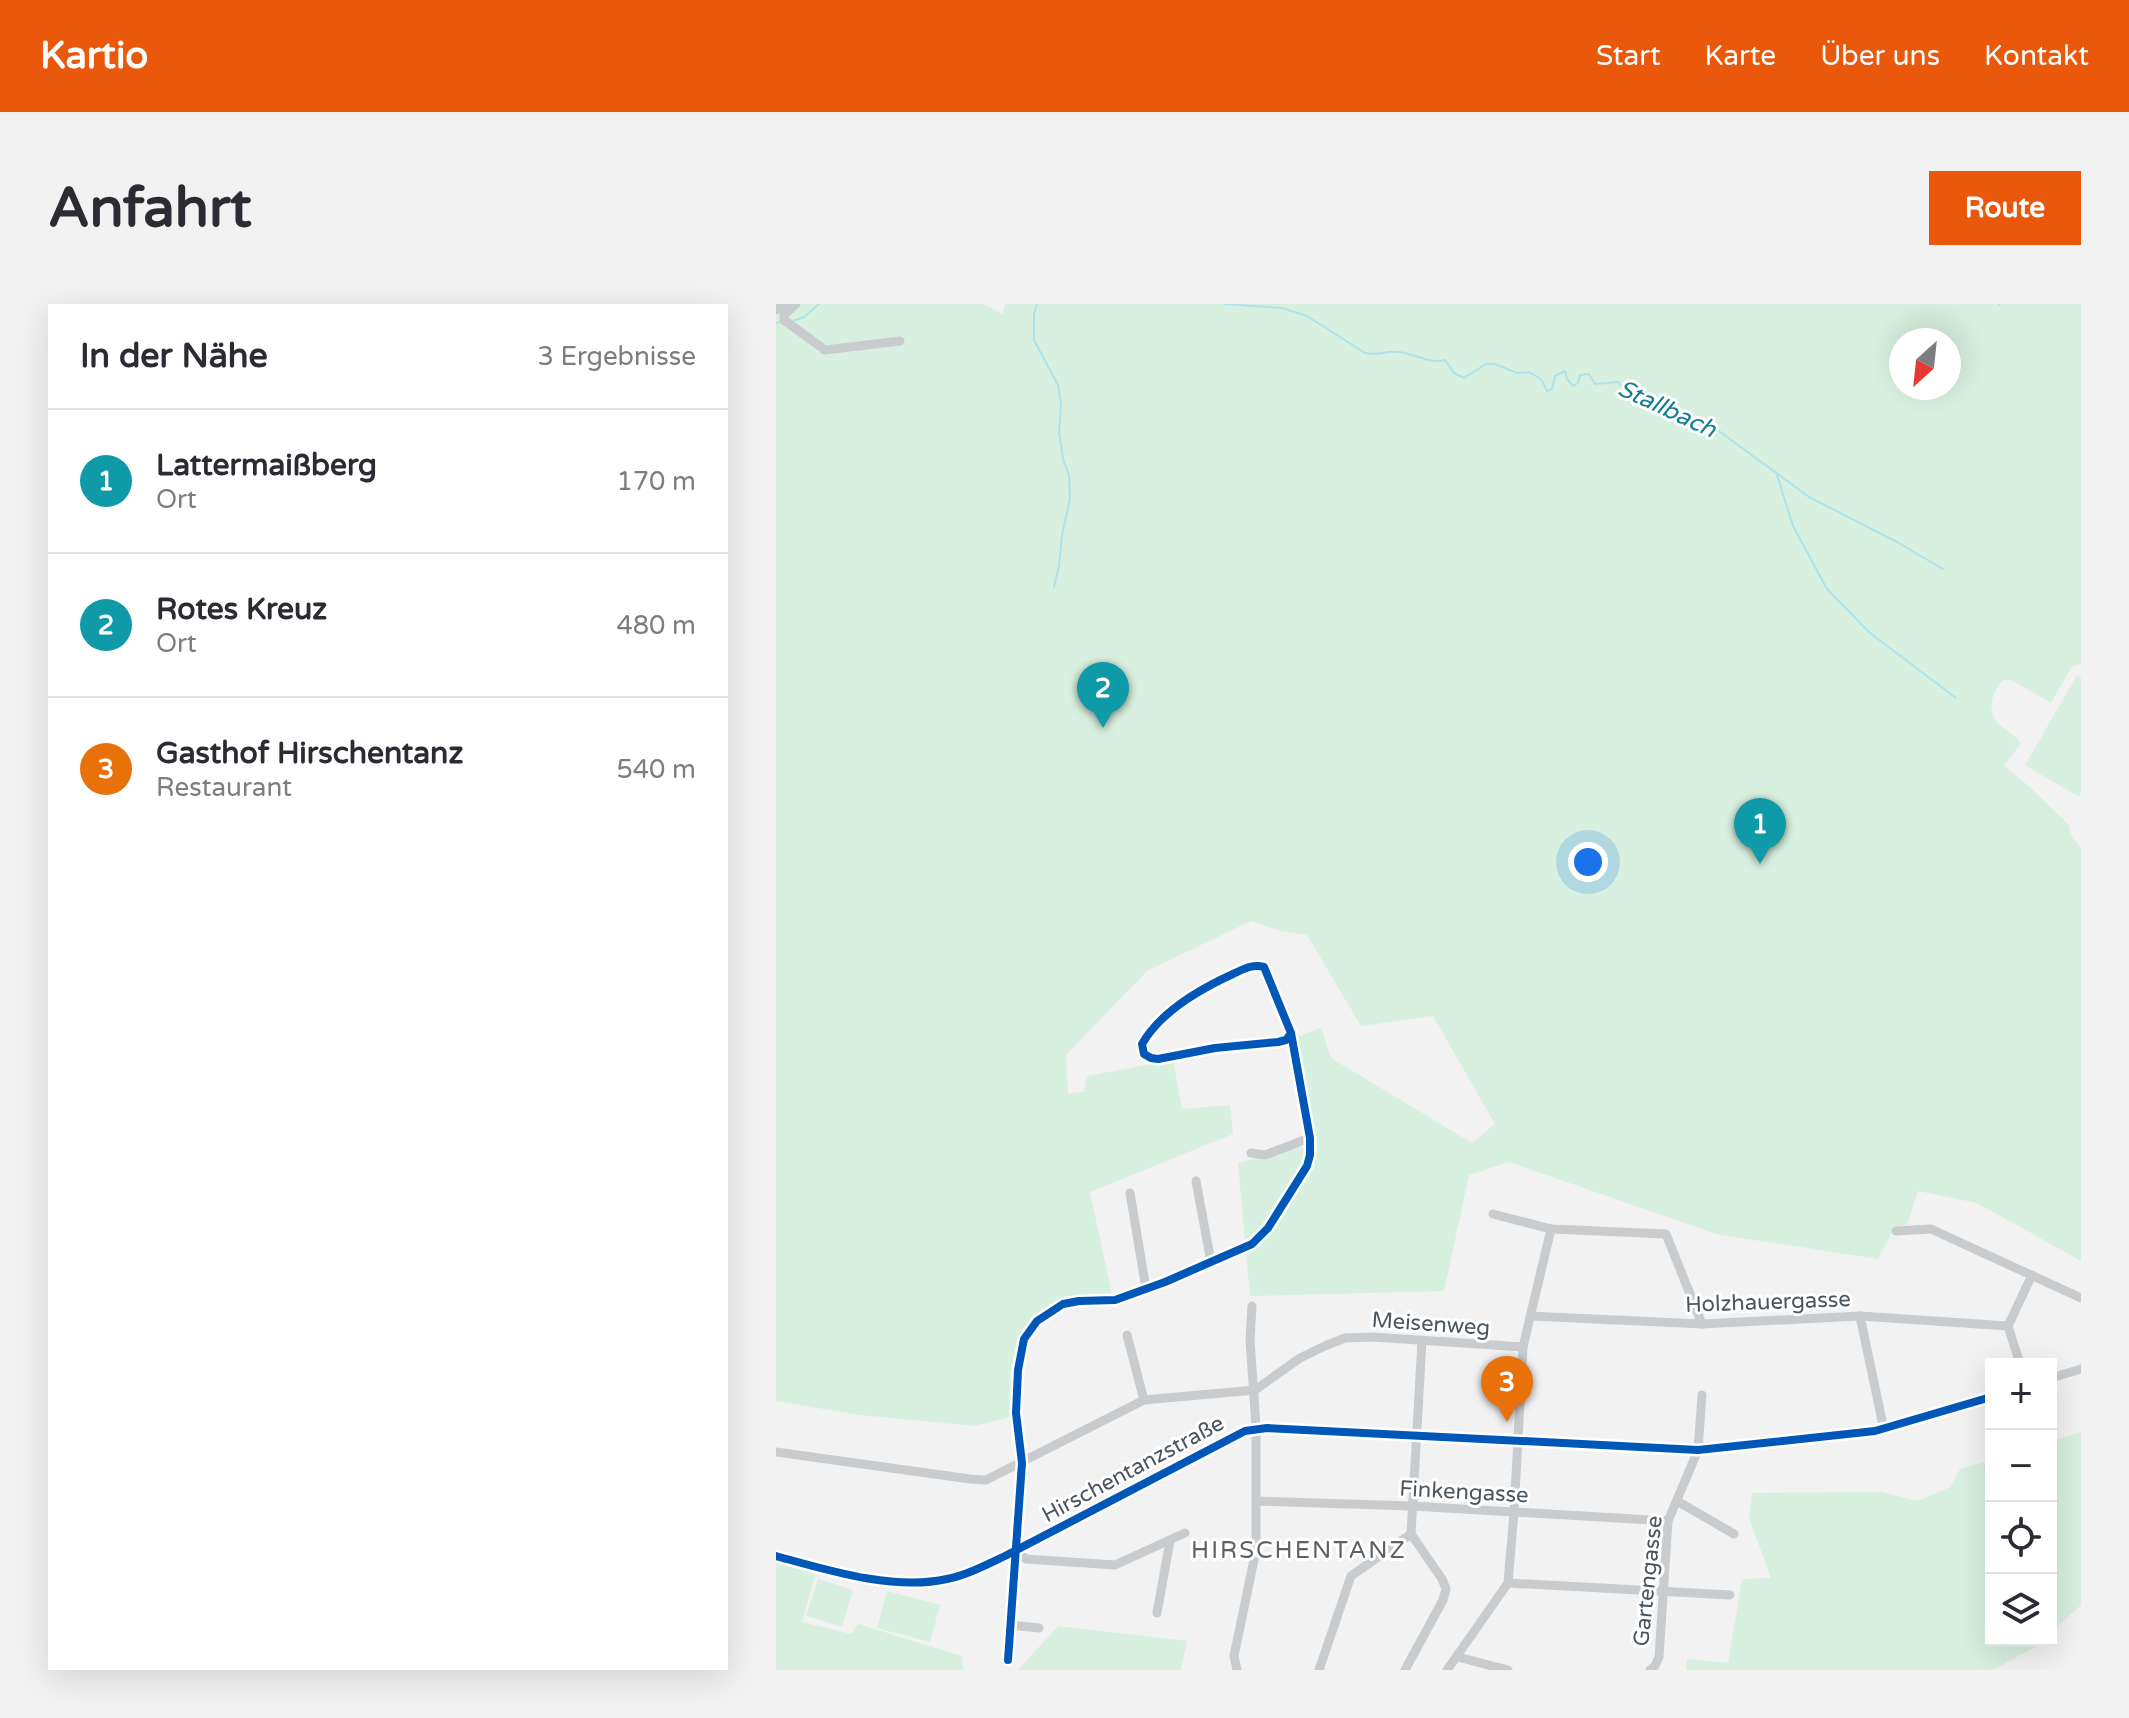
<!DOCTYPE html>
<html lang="de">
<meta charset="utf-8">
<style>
:root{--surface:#fff;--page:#f2f2f3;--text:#2b2b33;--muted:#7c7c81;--line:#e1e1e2;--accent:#ea580c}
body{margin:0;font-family:"Varela Round",sans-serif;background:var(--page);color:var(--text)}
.controls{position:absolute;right:24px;bottom:24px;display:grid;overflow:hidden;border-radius:0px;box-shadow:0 8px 32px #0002}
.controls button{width:72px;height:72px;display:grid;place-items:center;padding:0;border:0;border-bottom:2px solid var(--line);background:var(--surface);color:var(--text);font:40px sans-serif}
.compass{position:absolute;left:1113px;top:24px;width:72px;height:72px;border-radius:50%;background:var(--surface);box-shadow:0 8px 32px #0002;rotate:207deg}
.you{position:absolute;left:812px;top:558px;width:28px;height:28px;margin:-20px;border:6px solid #fff;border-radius:50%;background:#1a73e8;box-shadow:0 0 0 12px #1a73e833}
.badge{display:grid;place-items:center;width:52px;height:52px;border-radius:50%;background:var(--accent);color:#fff;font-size:26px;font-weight:700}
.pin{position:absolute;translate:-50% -66px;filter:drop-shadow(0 2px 4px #0008)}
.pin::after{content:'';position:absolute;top:42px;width:28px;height:24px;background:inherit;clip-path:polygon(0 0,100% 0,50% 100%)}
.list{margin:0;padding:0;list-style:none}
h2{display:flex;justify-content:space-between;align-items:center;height:104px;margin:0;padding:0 32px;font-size:34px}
h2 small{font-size:26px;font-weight:400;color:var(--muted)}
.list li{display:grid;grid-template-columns:52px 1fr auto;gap:24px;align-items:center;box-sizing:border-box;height:144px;padding:0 32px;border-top:2px solid var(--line)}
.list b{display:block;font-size:30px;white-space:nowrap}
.list p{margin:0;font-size:26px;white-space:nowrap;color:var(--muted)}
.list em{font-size:26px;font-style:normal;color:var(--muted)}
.icon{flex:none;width:44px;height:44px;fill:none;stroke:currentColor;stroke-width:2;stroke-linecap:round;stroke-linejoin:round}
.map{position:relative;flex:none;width:1305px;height:1366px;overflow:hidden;border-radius:0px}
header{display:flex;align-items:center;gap:48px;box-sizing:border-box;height:112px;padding:0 40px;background:var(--accent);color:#fff}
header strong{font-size:38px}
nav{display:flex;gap:44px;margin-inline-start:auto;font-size:28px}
.intro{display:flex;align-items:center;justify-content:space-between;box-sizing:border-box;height:192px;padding:0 48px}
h1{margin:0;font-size:56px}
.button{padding:20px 36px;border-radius:0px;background:var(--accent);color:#fff;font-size:28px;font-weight:700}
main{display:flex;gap:48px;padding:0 48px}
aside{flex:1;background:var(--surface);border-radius:0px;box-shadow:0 8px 32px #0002}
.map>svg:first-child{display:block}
</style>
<header>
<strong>Kartio</strong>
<nav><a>Start</a><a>Karte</a><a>Über uns</a><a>Kontakt</a></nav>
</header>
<div class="intro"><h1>Anfahrt</h1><a class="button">Route</a></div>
<main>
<aside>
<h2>In der Nähe<small>3 Ergebnisse</small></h2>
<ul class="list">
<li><span class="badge" style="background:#0f9aa8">1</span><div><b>Lattermaißberg</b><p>Ort</p></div><em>170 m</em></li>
<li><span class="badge" style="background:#0f9aa8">2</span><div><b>Rotes Kreuz</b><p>Ort</p></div><em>480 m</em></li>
<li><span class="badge" style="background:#e8710a">3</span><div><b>Gasthof Hirschentanz</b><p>Restaurant</p></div><em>540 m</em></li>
</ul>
</aside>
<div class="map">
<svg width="1305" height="1366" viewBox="0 0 1305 1366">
<rect width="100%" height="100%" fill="#f2f2f2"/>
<g fill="#d8f0df" fill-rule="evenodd">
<path d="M 0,0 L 208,0 L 227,10 L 229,0 L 1305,0 L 1305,360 L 1296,362 L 1275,399 L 1235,376 L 1228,376 C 1214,389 1210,409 1225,422 C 1232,428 1240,432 1245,439 L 1228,462 L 1254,483 L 1293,521 L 1295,531 L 1305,544 L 1305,957 L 1201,899 L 1142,887 L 1131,921 L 1119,923 L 1102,955 L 940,930 L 733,858 L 693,871 L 668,987 L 474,992 L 462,859 L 539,840 L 519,734 L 545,724 L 555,754 L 696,839 L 719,820 L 657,712 L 585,722 L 531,631 L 501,626 L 475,617 L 371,667 L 290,751 L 292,789 L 308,788 L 311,772 L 397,756 L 406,805 L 454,801 L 457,830 L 314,888 L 336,991 L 293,994 L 260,1014 L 248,1031 L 238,1112 L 199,1122 L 84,1111 L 0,1097 ZM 1125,36 L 1173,36 L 1173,84 L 1125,84 Z"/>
<polygon points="1301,371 1305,374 1305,489 1303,493 1249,461"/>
<polygon points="1305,1128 1305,1301 1275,1328 1275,1137"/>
<polygon points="1215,1156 1215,1336 1267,1336 1259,1343 1217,1366 910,1366 911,1355 952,1359 966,1275 995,1274 973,1214 976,1189 1105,1188 1142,1197 1174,1183 1184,1165"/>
<polygon points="0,1257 40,1268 26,1318 75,1330 82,1320 186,1352 187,1366 0,1366"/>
<polygon points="42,1275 77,1286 66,1323 30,1312"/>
<polygon points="111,1287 164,1301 154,1338 101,1324"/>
<polygon points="282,1322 411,1337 405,1366 242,1366"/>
</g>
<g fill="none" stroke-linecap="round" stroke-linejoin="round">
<g stroke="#afe3eb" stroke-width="2">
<polyline points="261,0 258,10 258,36 282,81 285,100 283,128 287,155 293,171 294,195 286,231 283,262 278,283"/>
<path d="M 448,0 L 506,4 L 531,12 L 589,49 C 602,52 612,46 623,48 C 640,50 652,60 669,56 L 678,69 L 688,74 L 710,60 L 719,60 L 741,69 L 753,68 L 765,75 L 771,87 L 776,85 L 779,72 L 789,67 L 791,75 L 797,82 L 802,79 L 804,71 L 813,70 L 819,80 L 842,78 L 852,89 L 871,92 L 943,127 L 1033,193 L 1121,238 L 1167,265"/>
<polyline points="1223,1 1223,0"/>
<polyline points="17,17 28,13 43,0"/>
<polyline points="0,19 4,18"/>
<polyline points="1001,171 1017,222 1051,285 1094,329 1180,394"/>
</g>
<g stroke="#c9ccce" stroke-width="9">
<polyline points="20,0 8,11 8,16 49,46 124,37"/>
<polyline points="0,6 10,0"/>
<polyline points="475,849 489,851 534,834"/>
<polyline points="420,877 435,958"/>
<polyline points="354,889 370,985"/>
<polyline points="717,910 775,925 890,930 926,1020"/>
<polyline points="1120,927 1155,925 1305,994"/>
<polyline points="754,1012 926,1020 1084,1012 1232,1022"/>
<polyline points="1084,1012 1108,1126"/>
<polyline points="351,1031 368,1096"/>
<polyline points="1244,1060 1232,1022 1256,971"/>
<polyline points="1275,1074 1305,1065"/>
<polyline points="0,1148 194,1175 210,1176 368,1096 479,1086 524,1054 551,1041 569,1034 597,1033 747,1043"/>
<polyline points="481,1197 636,1202 892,1217"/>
<polyline points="901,1197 958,1230"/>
<polyline points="239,1247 250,1255 339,1261 409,1229"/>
<path d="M 0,1252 C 51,1266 118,1287 171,1275 C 191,1271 210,1261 229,1252 L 469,1127 L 491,1124 L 922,1146 L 1099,1127 L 1215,1093"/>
<polyline points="732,1279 954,1291"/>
<polyline points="381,1309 394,1237"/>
<polyline points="234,1321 263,1324"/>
<polyline points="682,1353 732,1366"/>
<path d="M 232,1356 L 246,1159 L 240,1109 L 242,1066 L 248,1035 L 261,1017 L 287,1000 L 303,997 L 339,996 L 389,978 L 476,940 L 492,924 L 531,862 L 534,851 L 534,834 L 515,729 L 488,663 C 476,660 468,665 457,670 C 424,685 385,707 366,740 L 368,750 L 375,754 L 382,755 L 439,744 L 502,738 L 510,736 L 515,729"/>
<polyline points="461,1366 458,1352 480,1246 480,1122 474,1036 476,1002"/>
<polyline points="543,1366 575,1272 635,1230"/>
<polyline points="629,1366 667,1296 670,1285 666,1275 635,1230 646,1037"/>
<polyline points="671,1366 732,1279 738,1208 747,1043 775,925"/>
<polyline points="874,1366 879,1362 883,1353 892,1217 922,1146 926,1091"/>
</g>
<defs>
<g id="cycleway">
<path d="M 0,1252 C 51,1266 118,1287 171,1275 C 191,1271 210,1261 229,1252 L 469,1127 L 491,1124 L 922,1146 L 1099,1127 L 1215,1093"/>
<path d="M 232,1356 L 246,1159 L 240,1109 L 242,1066 L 248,1035 L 261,1017 L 287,1000 L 303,997 L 339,996 L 389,978 L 476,940 L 492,924 L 531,862 L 534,851 L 534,834 L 515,729 L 488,663 C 476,660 468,665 457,670 C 424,685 385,707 366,740 L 368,750 L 375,754 L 382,755 L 439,744 L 502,738 L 510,736 L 515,729"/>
</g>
</defs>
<use href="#cycleway" stroke="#fff" stroke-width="13"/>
<use href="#cycleway" stroke="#0057b8" stroke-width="8"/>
</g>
<g text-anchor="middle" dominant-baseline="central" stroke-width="6" stroke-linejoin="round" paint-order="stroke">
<g font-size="22" fill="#4a555e" stroke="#fff">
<text transform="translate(992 998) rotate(-2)">Holzhauergasse</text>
<text transform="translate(655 1020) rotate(4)">Meisenweg</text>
<text transform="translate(357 1165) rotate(-28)">Hirschentanzstraße</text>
<text transform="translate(688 1188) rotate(3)">Finkengasse</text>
<text transform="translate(872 1277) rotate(-84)">Gartengasse</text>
</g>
<g font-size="24" font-style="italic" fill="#147e90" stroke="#fff">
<text transform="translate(891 105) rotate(25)">Stallbach</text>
</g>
<g font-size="24" letter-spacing="2" fill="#5e6265" stroke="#fff">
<text x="523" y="1246">HIRSCHENTANZ</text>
</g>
</g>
</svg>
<div class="controls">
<button>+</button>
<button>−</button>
<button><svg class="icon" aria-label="locate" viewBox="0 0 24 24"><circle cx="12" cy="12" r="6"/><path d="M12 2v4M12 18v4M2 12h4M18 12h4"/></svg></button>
<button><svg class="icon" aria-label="layers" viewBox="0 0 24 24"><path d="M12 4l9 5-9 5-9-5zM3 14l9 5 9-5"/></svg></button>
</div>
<svg class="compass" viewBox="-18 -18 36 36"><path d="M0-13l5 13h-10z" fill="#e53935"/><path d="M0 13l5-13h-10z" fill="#7c7c81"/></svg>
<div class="you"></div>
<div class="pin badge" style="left:984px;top:560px;background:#0f9aa8">1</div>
<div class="pin badge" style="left:327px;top:424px;background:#0f9aa8">2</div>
<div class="pin badge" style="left:731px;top:1118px;background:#e8710a">3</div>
</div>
</main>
